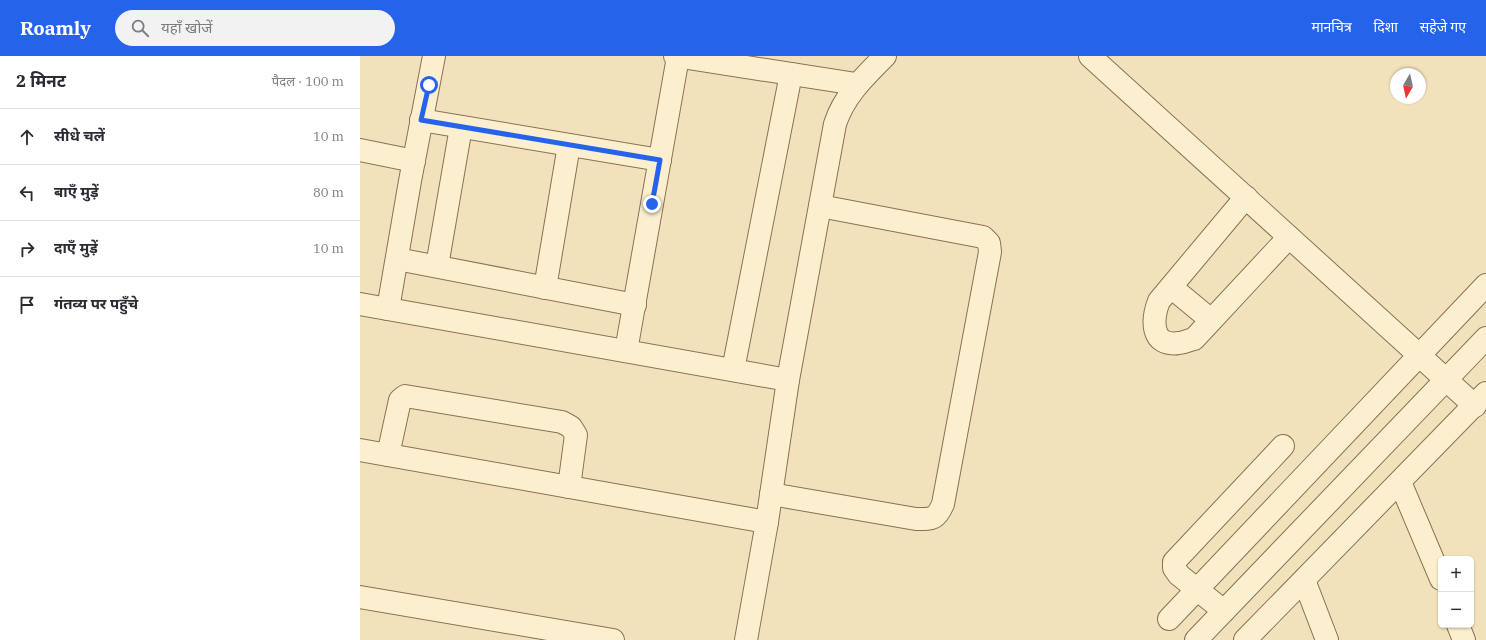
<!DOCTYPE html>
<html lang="hi">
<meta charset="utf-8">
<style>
:root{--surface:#fff;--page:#f2f2f3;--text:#2b2b33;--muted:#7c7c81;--line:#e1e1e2;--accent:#2563eb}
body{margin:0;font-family:"IBM Plex Serif","Noto Sans Devanagari",serif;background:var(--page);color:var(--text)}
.controls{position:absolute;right:12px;bottom:12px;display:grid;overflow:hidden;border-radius:6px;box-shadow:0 1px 3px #0004}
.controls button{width:36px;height:36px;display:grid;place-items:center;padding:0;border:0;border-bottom:1px solid var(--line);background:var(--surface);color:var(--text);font:20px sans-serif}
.compass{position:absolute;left:1030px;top:12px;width:36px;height:36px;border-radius:50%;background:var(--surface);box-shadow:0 1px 3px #0004;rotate:189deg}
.stop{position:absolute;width:12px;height:12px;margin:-9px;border:3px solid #2563eb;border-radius:50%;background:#fff}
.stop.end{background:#2563eb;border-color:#fff;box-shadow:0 1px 4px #0008}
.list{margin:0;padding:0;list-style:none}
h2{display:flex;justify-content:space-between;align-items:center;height:52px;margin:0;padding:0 16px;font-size:17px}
h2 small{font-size:13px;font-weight:400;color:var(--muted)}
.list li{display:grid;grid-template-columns:26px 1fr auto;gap:12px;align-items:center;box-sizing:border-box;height:56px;padding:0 16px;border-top:1px solid var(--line)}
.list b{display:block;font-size:15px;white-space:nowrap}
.list em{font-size:13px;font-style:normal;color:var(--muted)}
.icon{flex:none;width:22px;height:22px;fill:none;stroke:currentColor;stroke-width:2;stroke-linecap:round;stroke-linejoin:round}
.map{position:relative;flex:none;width:1126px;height:584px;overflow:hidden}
header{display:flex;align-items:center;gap:24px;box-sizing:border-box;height:56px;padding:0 20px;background:var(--accent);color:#fff}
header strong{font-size:19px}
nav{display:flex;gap:22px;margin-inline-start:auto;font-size:14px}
.search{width:280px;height:36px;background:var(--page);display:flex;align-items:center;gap:10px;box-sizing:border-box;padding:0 14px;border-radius:22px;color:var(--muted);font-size:15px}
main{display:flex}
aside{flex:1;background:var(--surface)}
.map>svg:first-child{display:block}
</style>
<header>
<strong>Roamly</strong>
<div class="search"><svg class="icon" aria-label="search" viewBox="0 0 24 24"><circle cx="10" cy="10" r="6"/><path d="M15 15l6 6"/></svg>यहाँ खोजें</div>
<nav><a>मानचित्र</a><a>दिशा</a><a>सहेजे गए</a></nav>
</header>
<main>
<aside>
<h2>2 मिनट<small>पैदल · 100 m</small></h2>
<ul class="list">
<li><svg class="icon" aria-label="ahead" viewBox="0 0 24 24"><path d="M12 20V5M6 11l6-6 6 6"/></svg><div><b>सीधे चलें</b></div><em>10 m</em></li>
<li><svg class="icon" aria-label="left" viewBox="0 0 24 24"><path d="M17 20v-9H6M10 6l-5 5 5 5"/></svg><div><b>बाएँ मुड़ें</b></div><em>80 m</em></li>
<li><svg class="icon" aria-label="right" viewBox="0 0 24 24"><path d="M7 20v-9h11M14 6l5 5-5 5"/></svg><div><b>दाएँ मुड़ें</b></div><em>10 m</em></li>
<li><svg class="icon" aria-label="arrive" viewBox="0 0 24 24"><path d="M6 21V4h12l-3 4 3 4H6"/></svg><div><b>गंतव्य पर पहुँचे</b></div></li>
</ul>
</aside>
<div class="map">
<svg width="1126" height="584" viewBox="0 0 1126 584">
<rect width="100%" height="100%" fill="#f2e2bb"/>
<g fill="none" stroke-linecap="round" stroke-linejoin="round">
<defs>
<g id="minor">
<polyline points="315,0 496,28"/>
<polyline points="730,0 1115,350"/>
<polyline points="61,64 300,104"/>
<polyline points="0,94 54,105"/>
<path d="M 886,141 L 799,245 C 792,263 790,291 819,287 C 823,287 829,284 834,283 L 929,181"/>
<polyline points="37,203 275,249"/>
<polyline points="77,210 101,71"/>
<polyline points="811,231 851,264"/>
<polyline points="185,232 209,89"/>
<polyline points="0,248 428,324"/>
<polyline points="28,253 50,125 74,0"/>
<polyline points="266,295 318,1"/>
<polyline points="373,314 431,18"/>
<polyline points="0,394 407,466"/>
<polyline points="28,399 40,344 45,340 202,366 211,371 216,379 209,431"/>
<polyline points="1040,426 1081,523"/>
<path d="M 411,438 L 556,463 C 572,463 576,464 583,448 L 630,196 L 629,187 L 623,181 L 460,150"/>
<polyline points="944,524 967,584"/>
<polyline points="0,541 253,584"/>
<polyline points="864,555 819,519 814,512 814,506 923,390"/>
<polyline points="809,563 1126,229"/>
<polyline points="1098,569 1104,584"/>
<path d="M 386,584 L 407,466 L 428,324 L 475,68 C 484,40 504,21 525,0"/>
<polyline points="836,584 1126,282"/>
<polyline points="885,584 1126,337"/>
</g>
</defs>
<use href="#minor" stroke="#8a7153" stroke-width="24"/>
<use href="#minor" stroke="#fcefcf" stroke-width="22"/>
</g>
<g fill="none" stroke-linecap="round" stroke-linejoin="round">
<polyline stroke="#2563eb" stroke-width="5" points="69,29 61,64 300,104 292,148"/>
</g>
</svg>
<div class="controls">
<button>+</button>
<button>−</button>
</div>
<svg class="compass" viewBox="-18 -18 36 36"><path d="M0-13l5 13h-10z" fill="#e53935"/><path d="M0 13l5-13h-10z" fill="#7c7c81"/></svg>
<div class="stop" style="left:69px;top:29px"></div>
<div class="stop end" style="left:292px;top:148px"></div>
</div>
</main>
